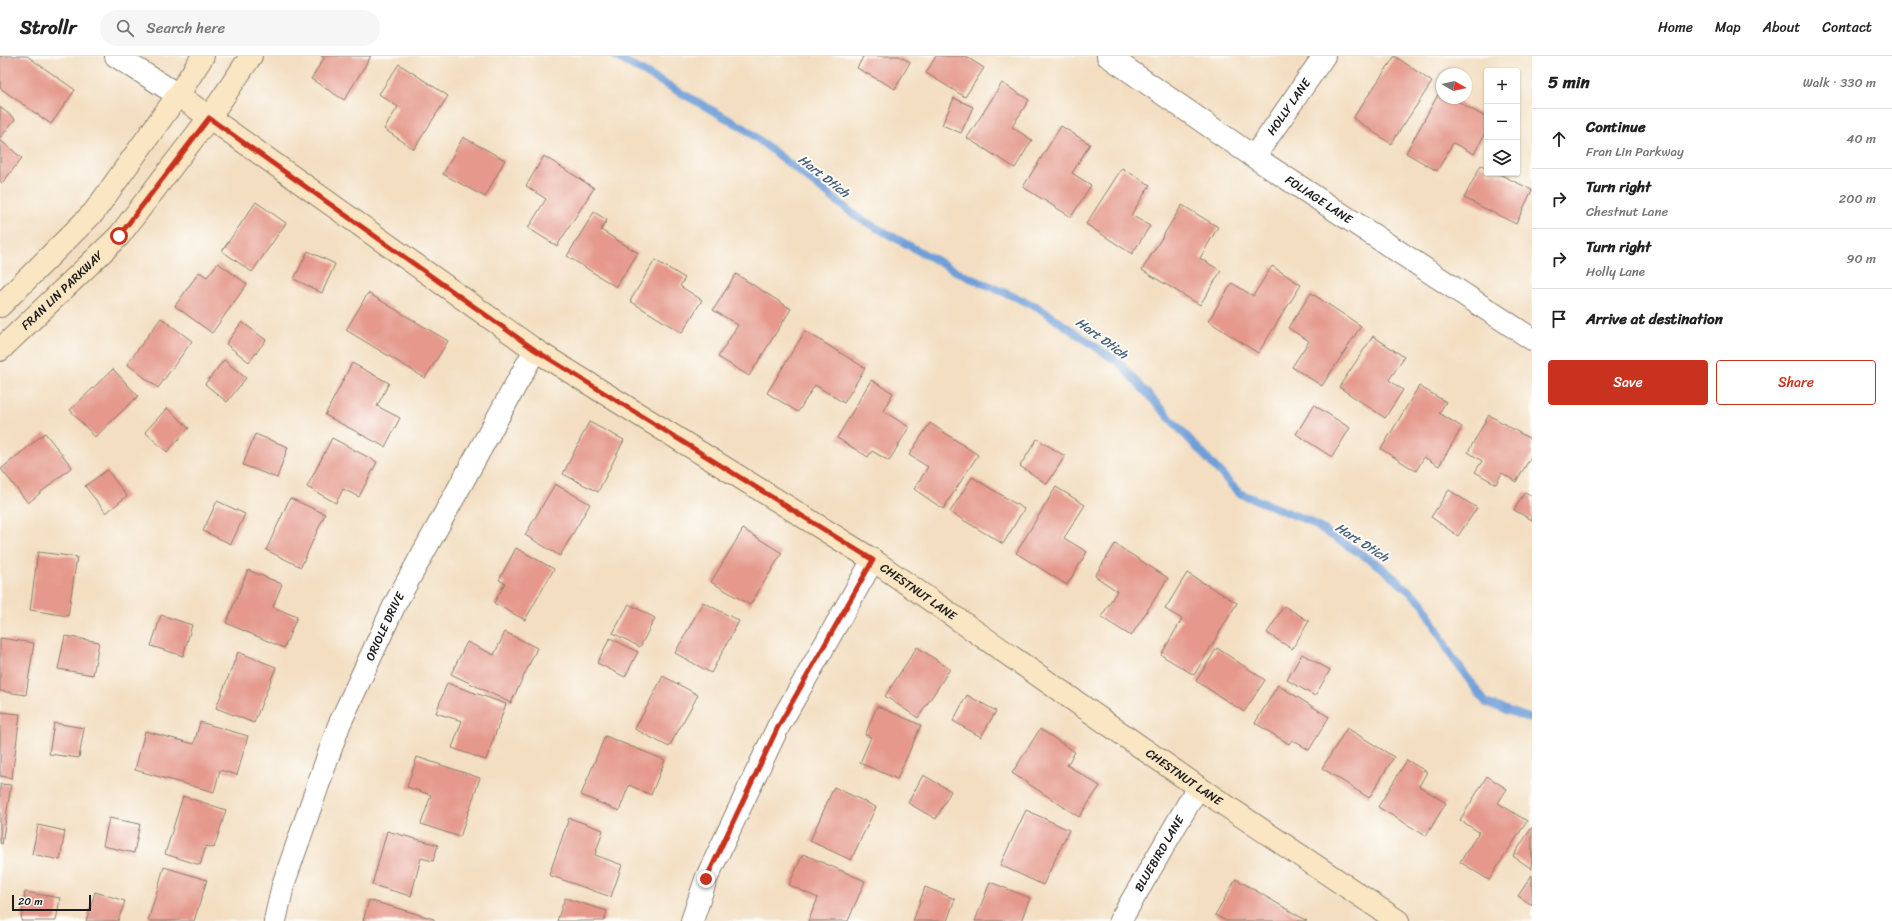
<!DOCTYPE html>
<meta charset="utf-8">
<style>
:root{--surface:#fff;--page:#f6f6f6;--text:#222;--muted:#767676;--line:#e0e0e0;--accent:#c8321e}
body{margin:0;font-family:Sriracha,sans-serif;background:var(--page);color:var(--text)}
.controls{position:absolute;right:12px;top:12px;display:grid;overflow:hidden;border-radius:4px;box-shadow:0 1px 3px #0004}
.controls button{width:36px;height:36px;display:grid;place-items:center;padding:0;border:0;border-bottom:1px solid var(--line);background:var(--surface);color:var(--text);font:20px sans-serif}
.compass{position:absolute;left:1436px;top:12px;width:36px;height:36px;border-radius:50%;background:var(--surface);box-shadow:0 1px 3px #0004;rotate:99deg}
.scale{position:absolute;left:12px;bottom:10px;width:79px;box-sizing:border-box;padding-left:4px;border:2px solid #1c1c1c;border-top:0;font-size:11px;line-height:14px;white-space:nowrap;color:#1c1c1c;-webkit-text-stroke:3px #fdfcf7;paint-order:stroke}
.stop{position:absolute;width:12px;height:12px;margin:-9px;border:3px solid #c8321e;border-radius:50%;background:#fff}
.stop.end{background:#c8321e;border-color:#fff;box-shadow:0 1px 4px #0008}
.list{margin:0;padding:0;list-style:none}
h2{display:flex;justify-content:space-between;align-items:center;height:52px;margin:0;padding:0 16px;font-size:17px}
h2 small{font-size:13px;font-weight:400;color:var(--muted)}
.list li{display:grid;grid-template-columns:26px 1fr auto;gap:12px;align-items:center;box-sizing:border-box;height:60px;padding:0 16px;border-top:1px solid var(--line)}
.list b{display:block;font-size:15px;white-space:nowrap}
.list p{margin:0;font-size:13px;white-space:nowrap;color:var(--muted)}
.list em{font-size:13px;font-style:normal;color:var(--muted)}
.actions{display:flex;gap:8px;padding:12px 16px}
.actions a{flex:1;padding:9px 0;border:1px solid var(--accent);border-radius:4px;text-align:center;font-size:14px;color:var(--accent)}
.actions .main{background:var(--accent);color:#fff}
.icon{flex:none;width:22px;height:22px;fill:none;stroke:currentColor;stroke-width:2;stroke-linecap:round;stroke-linejoin:round}
.map{position:relative;flex:none;width:1532px;height:865px;overflow:hidden}
header{display:flex;align-items:center;gap:24px;box-sizing:border-box;height:56px;padding:0 20px;background:var(--surface);border-bottom:1px solid var(--line)}
header strong{font-size:19px}
nav{display:flex;gap:22px;margin-inline-start:auto;font-size:14px}
.search{width:280px;height:36px;background:var(--page);display:flex;align-items:center;gap:10px;box-sizing:border-box;padding:0 14px;border-radius:22px;color:var(--muted);font-size:15px}
main{display:flex}
aside{flex:1;background:var(--surface)}
.map>svg:first-child{display:block}
</style>
<header>
<strong>Strollr</strong>
<div class="search"><svg class="icon" aria-label="search" viewBox="0 0 24 24"><circle cx="10" cy="10" r="6"/><path d="M15 15l6 6"/></svg>Search here</div>
<nav><a>Home</a><a>Map</a><a>About</a><a>Contact</a></nav>
</header>
<main>
<div class="map">
<svg width="1532" height="865" viewBox="0 0 1532 865">
<rect width="100%" height="100%" fill="#fdfcf7"/>
<filter id="ink" filterUnits="userSpaceOnUse"><feTurbulence type="fractalNoise" baseFrequency=".025" numOctaves="2"/><feDisplacementMap in="SourceGraphic" scale="8" xChannelSelector="R" yChannelSelector="G"/><feConvolveMatrix kernelMatrix="1 2 1 2 8 2 1 2 1" color-interpolation-filters="sRGB"/></filter>
<filter id="wash" filterUnits="userSpaceOnUse"><feTurbulence type="fractalNoise" baseFrequency=".012" numOctaves="4" result="noise"/><feDisplacementMap in="SourceGraphic" scale="16" xChannelSelector="R" yChannelSelector="G"/><feGaussianBlur stdDeviation="0.9" result="paint"/><feColorMatrix in="noise" values="0 0 0 0 0 0 0 0 0 0 0 0 0 0 0 0 0 1.4 0 .05"/><feComposite in="paint" operator="in"/></filter>
<g filter="url(#wash)">
<rect width="100%" height="100%" fill="#f3dec1"/>
<g fill="none" stroke-linecap="round" stroke-linejoin="round">
<polyline stroke="#6f9fd8" stroke-width="8" points="615,0 744,72 857,161 961,218 1036,250 1118,306 1239,437 1309,465 1380,510 1423,547 1450,598 1486,647 1532,663"/>
</g>
<g id="blocks">
<g fill="#e5988b">
<polygon points="0,0 27,0 75,34 51,68 0,32"/>
<polygon points="321,0 371,0 344,44 311,23 324,2"/>
<polygon points="861,0 899,0 910,6 895,33 857,12 863,1"/>
<polygon points="936,0 965,0 984,12 965,41 926,17"/>
<polygon points="1395,0 1432,26 1391,88 1353,62"/>
<polygon points="399,8 448,40 414,93 384,73 398,51 379,38"/>
<polygon points="1002,27 1029,44 1012,71 1032,84 1015,112 967,82"/>
<polygon points="1440,35 1442,36 1442,42 1452,42 1487,62 1487,74 1474,98 1453,87 1437,115 1406,97"/>
<polygon points="954,42 973,51 961,77 942,69"/>
<polygon points="0,51 15,63 0,82"/>
<polygon points="1061,70 1090,88 1072,117 1091,129 1071,161 1023,131"/>
<polygon points="463,81 505,104 485,141 443,118"/>
<polygon points="0,84 22,102 2,127 0,125"/>
<polygon points="544,100 594,132 557,190 528,172 546,143 526,130"/>
<polygon points="1481,109 1487,112 1487,117 1497,117 1532,134 1516,168 1464,142"/>
<polygon points="1122,112 1150,129 1131,159 1150,170 1132,198 1086,168"/>
<polygon points="256,146 286,167 252,216 222,195"/>
<polygon points="1182,149 1218,171 1200,202 1221,215 1200,249 1142,214"/>
<polygon points="594,156 607,164 601,174 638,197 616,231 567,200"/>
<polygon points="308,195 335,208 322,237 294,223"/>
<polygon points="655,204 685,222 680,230 702,244 682,277 630,245"/>
<polygon points="218,207 247,228 212,277 175,250 199,216 207,221"/>
<polygon points="1272,210 1301,229 1258,297 1208,265 1232,227 1253,240"/>
<polygon points="736,218 791,253 749,320 718,301 738,269 713,254"/>
<polygon points="368,237 448,285 425,322 346,274"/>
<polygon points="1311,237 1361,270 1322,330 1292,311 1309,285 1288,272"/>
<polygon points="161,262 192,285 158,332 127,308"/>
<polygon points="242,266 266,284 249,306 226,288"/>
<polygon points="805,275 865,312 844,347 815,329 798,356 767,337"/>
<polygon points="1373,280 1404,301 1389,324 1403,334 1385,362 1339,331"/>
<polygon points="224,304 246,322 227,346 205,328"/>
<polygon points="352,307 389,327 377,350 400,362 385,391 325,359"/>
<polygon points="113,313 138,340 95,381 70,354"/>
<polygon points="871,324 893,337 883,355 909,371 889,405 872,395 868,401 837,382"/>
<polygon points="1419,330 1446,346 1439,357 1462,371 1439,410 1424,401 1416,415 1381,393"/>
<polygon points="1314,349 1350,372 1332,401 1296,378"/>
<polygon points="167,352 189,372 167,396 145,376"/>
<polygon points="1489,359 1532,384 1532,399 1516,426 1502,417 1496,428 1475,416 1482,405 1468,396"/>
<polygon points="589,366 624,384 598,436 563,418"/>
<polygon points="930,367 978,399 943,453 914,433 928,411 909,399"/>
<polygon points="45,377 72,411 28,447 1,413"/>
<polygon points="255,378 288,391 277,422 243,409"/>
<polygon points="332,382 377,406 359,441 343,433 336,447 307,431"/>
<polygon points="1037,383 1065,400 1047,428 1020,410"/>
<polygon points="107,414 127,440 106,457 85,430"/>
<polygon points="972,421 1024,453 1003,488 950,456"/>
<polygon points="555,428 590,448 560,500 525,479"/>
<polygon points="1056,431 1085,449 1064,482 1087,496 1067,529 1016,497"/>
<polygon points="1449,434 1477,452 1458,480 1431,461"/>
<polygon points="1525,436 1532,440 1532,464 1514,454"/>
<polygon points="290,442 325,458 301,511 266,494"/>
<polygon points="217,445 245,458 231,488 203,475"/>
<polygon points="743,473 782,497 750,549 711,526"/>
<polygon points="1115,488 1168,522 1131,580 1101,561 1117,535 1095,520"/>
<polygon points="516,492 554,513 525,564 494,547 505,527 499,524"/>
<polygon points="38,496 77,501 68,560 30,554"/>
<polygon points="248,514 282,528 273,551 297,561 284,592 226,567"/>
<polygon points="1187,517 1237,547 1194,619 1161,599 1182,563 1165,553"/>
<polygon points="703,546 739,565 711,617 675,597"/>
<polygon points="629,548 655,562 640,591 613,577"/>
<polygon points="1284,550 1309,565 1292,593 1267,577"/>
<polygon points="161,559 192,569 183,600 151,590"/>
<polygon points="505,576 537,592 511,647 451,618 467,586 494,599"/>
<polygon points="65,580 99,586 93,619 58,613"/>
<polygon points="0,582 34,587 26,639 0,635"/>
<polygon points="610,582 638,596 625,621 597,607"/>
<polygon points="917,591 950,613 918,662 885,640"/>
<polygon points="1217,592 1265,624 1244,656 1196,625"/>
<polygon points="238,596 276,611 254,667 216,652"/>
<polygon points="1302,598 1330,614 1315,640 1287,624"/>
<polygon points="663,620 698,639 669,691 635,673"/>
<polygon points="447,627 506,648 486,704 452,692 462,665 436,657"/>
<polygon points="1278,629 1329,661 1309,694 1292,684 1289,688 1255,667"/>
<polygon points="967,639 996,655 981,681 953,665"/>
<polygon points="877,650 921,669 897,723 860,707 871,681 865,679"/>
<polygon points="0,656 20,658 12,722 0,720"/>
<polygon points="200,666 248,680 237,719 220,714 214,736 135,714 145,675 194,688"/>
<polygon points="54,667 84,672 79,702 49,698"/>
<polygon points="1347,672 1394,701 1369,742 1322,712"/>
<polygon points="1040,673 1075,696 1067,709 1100,730 1079,761 1012,717"/>
<polygon points="605,680 665,704 651,739 629,729 619,755 581,739"/>
<polygon points="417,701 480,722 460,781 421,768 431,739 407,731"/>
<polygon points="1407,704 1427,716 1419,730 1446,747 1426,780 1378,751"/>
<polygon points="923,719 951,735 936,763 908,747"/>
<polygon points="1487,720 1507,733 1498,747 1527,765 1489,824 1460,806 1479,776 1460,764"/>
<polygon points="0,728 11,729 2,788 0,787"/>
<polygon points="834,731 876,751 851,804 810,785"/>
<polygon points="183,740 226,754 214,792 206,790 200,809 165,798"/>
<polygon points="1026,754 1069,774 1043,829 1000,809"/>
<polygon points="109,762 140,768 134,797 103,790"/>
<polygon points="569,762 603,774 595,799 622,809 611,841 549,819"/>
<polygon points="38,769 65,775 60,804 32,798"/>
<polygon points="1532,771 1532,813 1513,800"/>
<polygon points="387,775 438,789 433,805 421,802 411,840 372,829"/>
<polygon points="803,798 865,825 848,865 808,865 818,842 789,829"/>
<polygon points="164,811 207,824 194,865 148,865"/>
<polygon points="1532,819 1532,849 1518,840"/>
<polygon points="1236,823 1307,865 1226,865 1215,859"/>
<polygon points="990,826 1030,842 1021,865 975,865"/>
<polygon points="925,831 955,843 947,865 913,865"/>
<polygon points="25,836 60,842 56,865 21,865"/>
<polygon points="95,836 125,845 118,865 86,865"/>
<polygon points="565,842 607,855 604,865 557,865"/>
<polygon points="369,844 434,863 434,865 363,865"/>
</g>
</g>
</g>
<g filter="url(#ink)">
<use href="#blocks" fill-opacity="0" stroke="#887d6e" stroke-width="1"/>
<g fill="none" stroke-linecap="round" stroke-linejoin="round">
<defs>
<g id="street">
<polyline points="116,0 178,39"/>
<path id="s1" d="M 1108,0 L 1254,101 L 1532,283"/>
<path id="s2" d="M 1254,101 L 1324,0"/>
<path id="s3" d="M 275,865 L 283,829 L 339,669 L 395,548 L 535,294"/>
<polyline points="692,865 706,823 778,671 873,504"/>
<path id="s4" d="M 1120,865 L 1198,731"/>
</g>
<g id="secondary">
<path id="s5" d="M 178,39 L 535,294 L 873,504 L 1198,731 L 1398,865"/>
<polyline points="0,250 94,156 178,39 203,0"/>
<path id="s6" d="M 0,294 L 119,180 L 209,62 L 251,0"/>
</g>
</defs>
<use href="#street" stroke="#887d6e" stroke-width="24"/>
<use href="#secondary" stroke="#887d6e" stroke-width="24"/>
<use href="#street" stroke="#fff" stroke-width="22"/>
<use href="#secondary" stroke="#fbe6c3" stroke-width="22"/>
</g>
</g>
<g fill="none" stroke-linecap="round" stroke-linejoin="round" filter="url(#ink)">
<polyline stroke="#c8321e" stroke-width="5" points="119,180 209,62 535,294 873,504 778,671 706,823"/>
</g>
<g text-anchor="middle" dominant-baseline="central" stroke-width="4" stroke-linejoin="round" paint-order="stroke">
<g font-size="12" fill="#1c1c1c" stroke="#fdfcf7">
<text stroke="none"><textPath href="#s2" startOffset="61">HOLLY LANE</textPath></text>
<text stroke="none"><textPath href="#s1" startOffset="255">FOLIAGE LANE</textPath></text>
<text stroke="none"><textPath href="#s6" startOffset="86">FRAN LIN PARKWAY</textPath></text>
<text stroke="none"><textPath href="#s5" startOffset="892">CHESTNUT LANE</textPath></text>
<text stroke="none"><textPath href="#s3" startOffset="315">ORIOLE DRIVE</textPath></text>
<text stroke="none"><textPath href="#s5" startOffset="1216">CHESTNUT LANE</textPath></text>
<text stroke="none"><textPath href="#s4" startOffset="78">BLUEBIRD LANE</textPath></text>
</g>
<g font-size="13" font-style="italic" fill="#465e7a" stroke="#fdfcf7">
<text transform="translate(824 120) rotate(38)">Hart Dtich</text>
<text transform="translate(1102 282) rotate(36)">Hart Dtich</text>
<text transform="translate(1362 486) rotate(33)">Hart Dtich</text>
</g>
</g>
</svg>
<div class="controls">
<button>+</button>
<button>−</button>
<button><svg class="icon" aria-label="layers" viewBox="0 0 24 24"><path d="M12 4l9 5-9 5-9-5zM3 14l9 5 9-5"/></svg></button>
</div>
<svg class="compass" viewBox="-18 -18 36 36"><path d="M0-13l5 13h-10z" fill="#e53935"/><path d="M0 13l5-13h-10z" fill="#767676"/></svg>
<div class="scale">20 m</div>
<div class="stop" style="left:119px;top:180px"></div>
<div class="stop end" style="left:706px;top:823px"></div>
</div>
<aside>
<h2>5 min<small>Walk · 330 m</small></h2>
<ul class="list">
<li><svg class="icon" aria-label="ahead" viewBox="0 0 24 24"><path d="M12 20V5M6 11l6-6 6 6"/></svg><div><b>Continue</b><p>Fran Lin Parkway</p></div><em>40 m</em></li>
<li><svg class="icon" aria-label="right" viewBox="0 0 24 24"><path d="M7 20v-9h11M14 6l5 5-5 5"/></svg><div><b>Turn right</b><p>Chestnut Lane</p></div><em>200 m</em></li>
<li><svg class="icon" aria-label="right" viewBox="0 0 24 24"><path d="M7 20v-9h11M14 6l5 5-5 5"/></svg><div><b>Turn right</b><p>Holly Lane</p></div><em>90 m</em></li>
<li><svg class="icon" aria-label="arrive" viewBox="0 0 24 24"><path d="M6 21V4h12l-3 4 3 4H6"/></svg><div><b>Arrive at destination</b></div></li>
</ul>
<div class="actions"><a class="main">Save</a><a>Share</a></div>
</aside>
</main>
